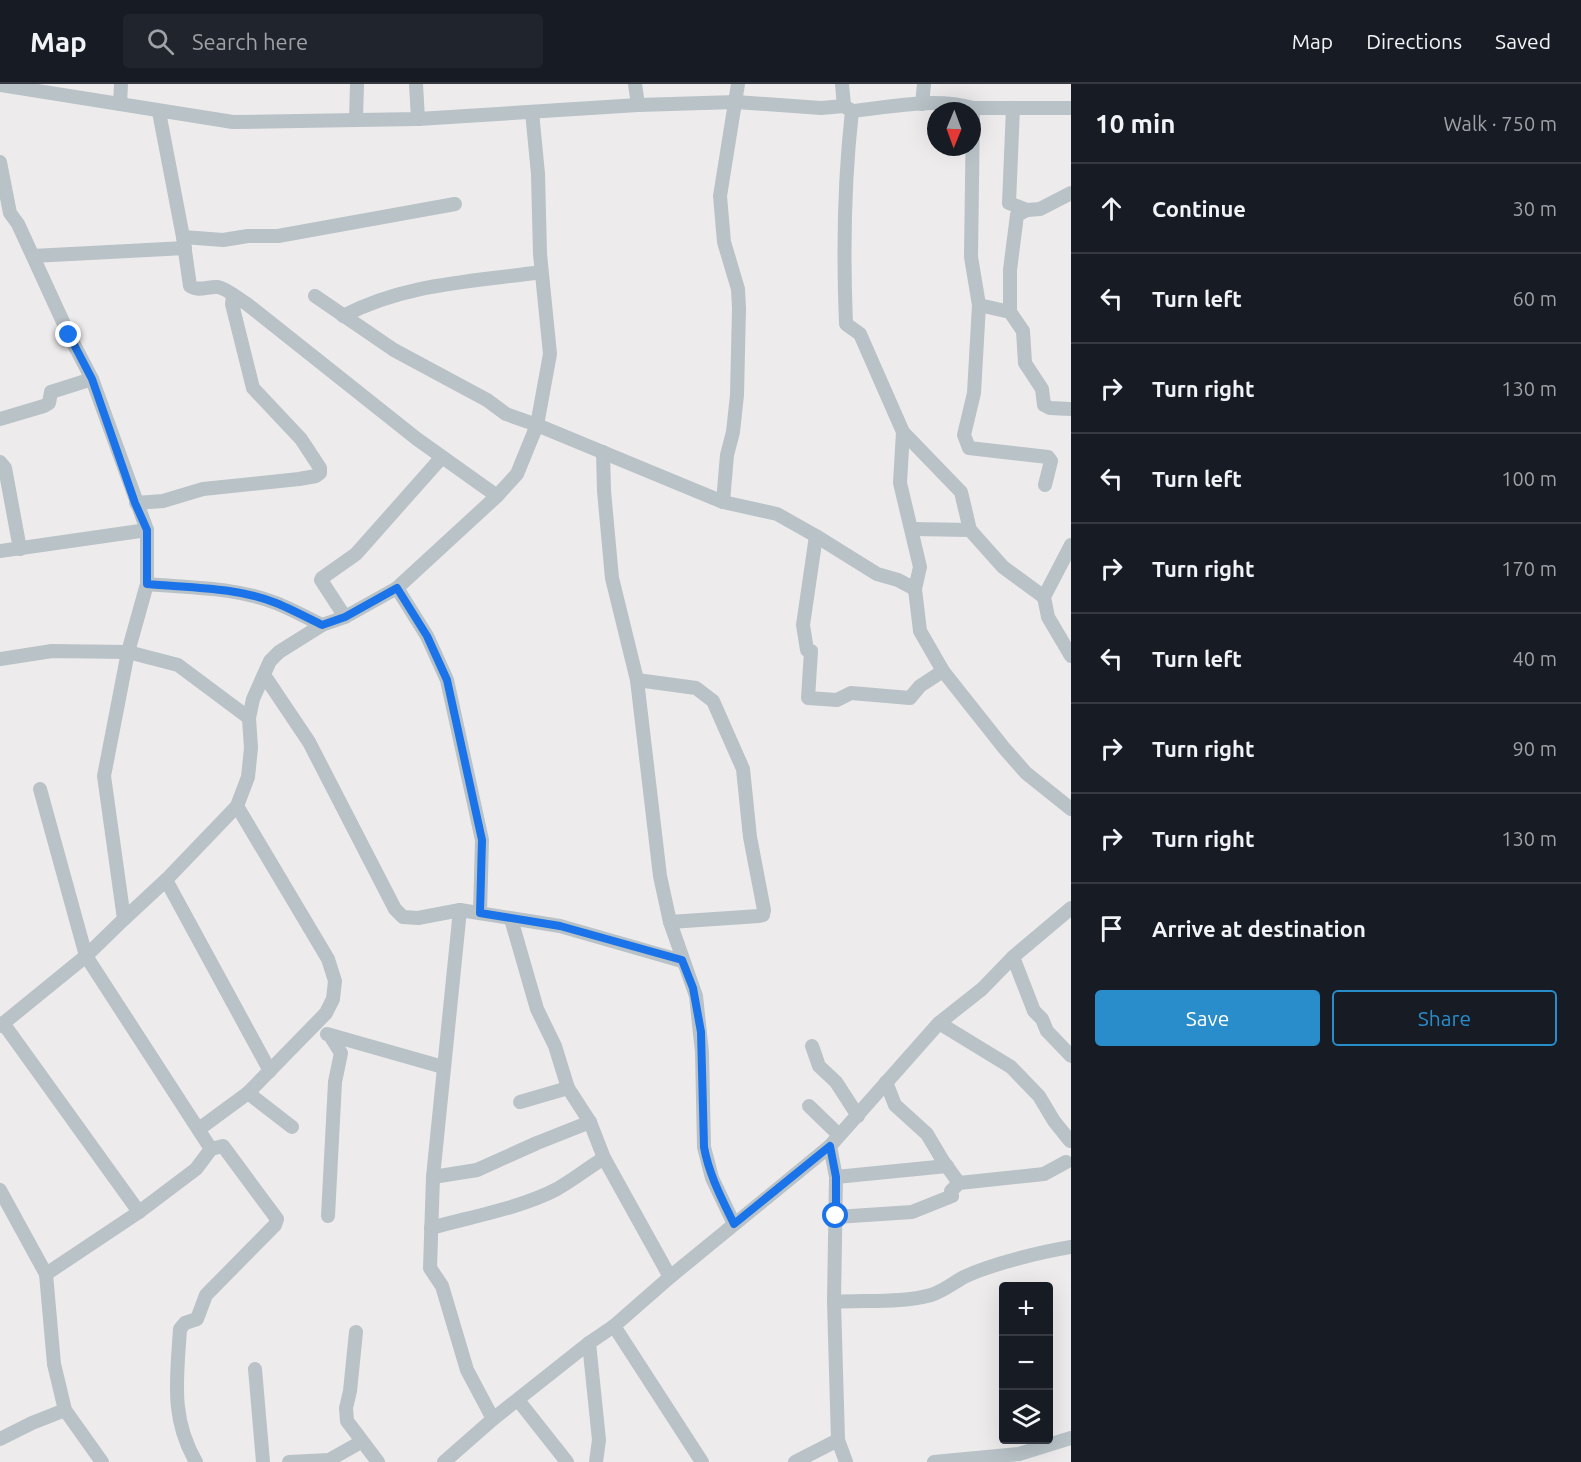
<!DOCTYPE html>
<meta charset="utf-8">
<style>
:root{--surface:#171b24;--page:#20242c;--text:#f1f3f6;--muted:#9ea1a6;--line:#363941;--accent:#298dcb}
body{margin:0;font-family:Ubuntu,sans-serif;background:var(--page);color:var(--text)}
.controls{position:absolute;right:18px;bottom:18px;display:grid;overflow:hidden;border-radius:6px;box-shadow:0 6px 24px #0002}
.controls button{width:54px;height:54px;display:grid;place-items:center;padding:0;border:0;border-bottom:2px solid var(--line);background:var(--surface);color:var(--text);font:30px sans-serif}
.compass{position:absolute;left:927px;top:18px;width:54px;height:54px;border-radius:50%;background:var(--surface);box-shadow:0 6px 24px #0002;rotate:181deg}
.stop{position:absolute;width:18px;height:18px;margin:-14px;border:4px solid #1a73e8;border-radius:50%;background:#fff}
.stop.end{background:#1a73e8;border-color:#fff;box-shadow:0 2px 6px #0008}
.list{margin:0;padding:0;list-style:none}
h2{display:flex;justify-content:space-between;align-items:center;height:78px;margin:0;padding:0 24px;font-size:26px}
h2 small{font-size:20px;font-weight:400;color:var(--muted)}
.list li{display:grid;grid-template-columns:39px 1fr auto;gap:18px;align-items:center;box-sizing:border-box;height:90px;padding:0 24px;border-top:2px solid var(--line)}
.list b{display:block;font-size:22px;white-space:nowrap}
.list em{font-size:20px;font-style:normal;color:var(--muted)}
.actions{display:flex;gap:12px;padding:18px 24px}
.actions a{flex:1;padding:14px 0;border:2px solid var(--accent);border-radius:6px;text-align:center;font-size:21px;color:var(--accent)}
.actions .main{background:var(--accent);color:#fff}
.icon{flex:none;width:33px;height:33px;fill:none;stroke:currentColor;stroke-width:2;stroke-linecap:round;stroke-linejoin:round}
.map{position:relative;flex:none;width:1071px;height:1378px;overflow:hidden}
header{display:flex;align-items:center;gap:36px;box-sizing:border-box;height:84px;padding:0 30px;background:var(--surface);border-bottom:2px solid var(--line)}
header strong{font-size:28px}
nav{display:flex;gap:33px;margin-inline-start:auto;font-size:21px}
.search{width:420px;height:54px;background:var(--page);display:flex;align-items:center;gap:15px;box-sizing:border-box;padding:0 21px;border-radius:6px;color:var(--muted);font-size:22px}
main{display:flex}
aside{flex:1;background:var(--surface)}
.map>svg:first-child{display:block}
</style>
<header>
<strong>Map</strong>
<div class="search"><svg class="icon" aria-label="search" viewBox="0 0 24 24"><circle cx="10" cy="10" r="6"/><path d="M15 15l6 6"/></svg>Search here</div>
<nav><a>Map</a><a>Directions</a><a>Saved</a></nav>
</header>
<main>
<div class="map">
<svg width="1071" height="1378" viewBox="0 0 1071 1378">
<rect width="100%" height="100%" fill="#eeebec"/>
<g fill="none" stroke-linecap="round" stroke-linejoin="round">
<g stroke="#b8c2c7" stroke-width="14">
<polyline points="416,0 418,35"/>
<polyline points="635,0 638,21"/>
<polyline points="842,0 844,22"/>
<path d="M 0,1 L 233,38 L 418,35 L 638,21 L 736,18 L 821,24 L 844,22 L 852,27 C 890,23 935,13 973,24 L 1071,24"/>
<polyline points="120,20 121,0"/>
<polyline points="922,20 924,0"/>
<polyline points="973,24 971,173 979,221 974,309 964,351 969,364 1048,373 1051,377 1045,401"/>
<path d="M 852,27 C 844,98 843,169 846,240 L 860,250 L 903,348 L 900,399 L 920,483 L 915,505 L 920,547 L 943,587 L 1004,664 L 1026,689 L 1071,725"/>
<path d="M 159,28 L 183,153 L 190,202 C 199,208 208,202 218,203 C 228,205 238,215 247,220 L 417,355 L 497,412"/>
<polyline points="356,36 357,0"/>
<polyline points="0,78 10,129 18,140 69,251 92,295 147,446 147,500 128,568 104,692 124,835 86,872 0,942"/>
<polyline points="1027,126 1040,125 1071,109"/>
<polyline points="183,153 223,156 248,152 278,152 455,120"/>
<polyline points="33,172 185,164"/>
<polyline points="315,212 394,266 487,316 506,330 537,341 723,418 777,430 816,452 877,490 898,496 915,505"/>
<polyline points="979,221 1010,228 1023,247 1025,279 1042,305 1044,321 1050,324 1071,325"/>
<polyline points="1010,228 1010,186 1017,131 1027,126 1009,119 1013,24"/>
<path d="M 343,232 C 406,199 472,198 541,188"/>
<polyline points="0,335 44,322 49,319 51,308 92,295"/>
<polyline points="903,348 961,408 970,446"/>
<polyline points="603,368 604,407 612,494 637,596 660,792 670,838 696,912 702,968 704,1063 712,1094 734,1140"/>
<polyline points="0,378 5,384 20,465"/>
<polyline points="723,418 727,371 733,348 737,311 739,224 738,205 724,158 720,112 738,0"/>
<polyline points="136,419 163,417 203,405 299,395 316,392 320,389 320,384 301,355 253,304 232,220 233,211"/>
<polyline points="913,445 970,446 1003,483 1044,513"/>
<polyline points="816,452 803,541 807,566 811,567 808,614 837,616 851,609 910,614 920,602 943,587"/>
<polyline points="1071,461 1044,513 1048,533 1071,572"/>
<polyline points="0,467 147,446"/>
<path d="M 147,500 C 190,504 236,503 276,519 C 291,525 306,533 322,541"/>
<polyline points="397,504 427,552 447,596 482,756 480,829"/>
<polyline points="345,533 321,496 322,494 356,470 442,373"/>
<polyline points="0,575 52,567 128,568 178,581 249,634"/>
<polyline points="264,591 309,658 395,825 403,833 418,834 460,826 560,842 682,877"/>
<polyline points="637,596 696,604 713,617 743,685 750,753 764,826 763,831 759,832 670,838"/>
<path d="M 40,705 L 86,872 L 211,1065 L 223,1062 L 277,1135 L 275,1141 L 206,1211 L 197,1235 L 185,1239 L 180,1245 C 177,1294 170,1333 196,1378"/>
<polyline points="166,796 270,987"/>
<polyline points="460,826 433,1093 430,1184 442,1202 467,1286 493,1335"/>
<polyline points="124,835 166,796 237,722 248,693 251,664 249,634 253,615 270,577 279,568 322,541 345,533 397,504 497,412 517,390 537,341 550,270 540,170 538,90 532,28"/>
<polyline points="511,835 537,925 555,962 568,1004 590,1038 604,1074 670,1193"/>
<polyline points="1013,873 1034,927 1042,935 1047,947 1071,972"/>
<polyline points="3,939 139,1128"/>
<polyline points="939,939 1011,983 1039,1012 1054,1037 1070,1057"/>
<polyline points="327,950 443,983"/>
<polyline points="812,962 819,982 836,998 858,1032"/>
<polyline points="886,998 895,1021 927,1050 943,1077 959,1099"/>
<polyline points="248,1009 292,1043"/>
<polyline points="520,1018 568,1004"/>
<polyline points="809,1022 839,1051"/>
<polyline points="199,1045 248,1009 326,929 333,915 335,897 328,875 237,722"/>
<polyline points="830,1062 836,1093 834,1218 838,1356 846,1378"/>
<polyline points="433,1093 477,1086 537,1059 590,1038"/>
<polyline points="836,1093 947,1082"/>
<polyline points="0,1106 46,1190 54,1280 65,1326 102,1378"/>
<polyline points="328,1132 335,998 341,969 331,953"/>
<polyline points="836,1133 912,1128 952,1112 951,1107 959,1099 1044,1090 1066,1078"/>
<path d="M 431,1144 C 470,1133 521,1124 557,1105 C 573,1096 588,1084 604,1074"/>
<polyline points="46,1190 139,1128 196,1085 211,1065"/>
<path d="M 834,1218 C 865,1216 903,1219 931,1211 C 944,1207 953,1199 964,1193 C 991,1180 1041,1168 1071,1163"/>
<polyline points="614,1242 702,1378"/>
<polyline points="356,1248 350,1307 346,1324 347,1337 378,1378"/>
<polyline points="589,1259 599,1356 596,1378"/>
<polyline points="255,1285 263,1378"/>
<polyline points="518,1316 567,1378"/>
<polyline points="0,1355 32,1339 65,1326"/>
<polyline points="289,1378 329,1376 361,1358"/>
<polyline points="444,1378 493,1335 589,1259 614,1242 670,1193 830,1062 939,939 982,905 1013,873 1071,824"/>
<polyline points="795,1378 838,1356"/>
<polyline points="934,1378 1019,1370 1071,1354"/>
</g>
</g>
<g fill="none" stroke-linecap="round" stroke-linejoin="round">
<path stroke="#1a73e8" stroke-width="8" d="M 69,251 L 92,295 L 135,419 L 147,446 L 147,500 C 190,504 236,503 276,519 C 291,525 306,533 322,541 L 345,533 L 397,504 L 427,552 L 447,596 L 482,756 L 480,829 L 560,842 L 682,876 L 693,904 L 701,948 L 704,1063 C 709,1091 722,1115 734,1140 L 830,1062 L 836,1093 L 836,1132"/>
</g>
</svg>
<div class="controls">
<button>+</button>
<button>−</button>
<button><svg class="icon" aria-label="layers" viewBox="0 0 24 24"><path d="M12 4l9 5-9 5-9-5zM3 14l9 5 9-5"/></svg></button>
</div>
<svg class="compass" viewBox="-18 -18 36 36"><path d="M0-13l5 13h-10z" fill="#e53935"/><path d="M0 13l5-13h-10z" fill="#9ea1a6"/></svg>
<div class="stop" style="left:836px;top:1132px"></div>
<div class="stop end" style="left:69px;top:251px"></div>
</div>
<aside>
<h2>10 min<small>Walk · 750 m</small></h2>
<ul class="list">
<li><svg class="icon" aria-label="ahead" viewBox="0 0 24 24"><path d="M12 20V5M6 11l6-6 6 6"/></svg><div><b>Continue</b></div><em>30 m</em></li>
<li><svg class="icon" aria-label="left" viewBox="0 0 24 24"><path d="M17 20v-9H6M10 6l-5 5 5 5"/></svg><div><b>Turn left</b></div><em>60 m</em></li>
<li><svg class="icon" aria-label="right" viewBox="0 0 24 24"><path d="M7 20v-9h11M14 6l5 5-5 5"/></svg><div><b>Turn right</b></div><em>130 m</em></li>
<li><svg class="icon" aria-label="left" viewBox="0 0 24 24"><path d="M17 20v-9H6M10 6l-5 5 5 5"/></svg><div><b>Turn left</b></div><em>100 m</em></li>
<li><svg class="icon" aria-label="right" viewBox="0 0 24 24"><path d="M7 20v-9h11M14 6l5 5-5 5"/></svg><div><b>Turn right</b></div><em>170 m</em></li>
<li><svg class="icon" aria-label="left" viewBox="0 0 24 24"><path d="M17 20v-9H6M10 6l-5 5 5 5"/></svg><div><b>Turn left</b></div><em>40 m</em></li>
<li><svg class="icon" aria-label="right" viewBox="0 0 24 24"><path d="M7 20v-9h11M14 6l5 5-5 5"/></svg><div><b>Turn right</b></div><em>90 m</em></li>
<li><svg class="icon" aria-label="right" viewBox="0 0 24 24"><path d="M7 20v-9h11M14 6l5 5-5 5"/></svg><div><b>Turn right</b></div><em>130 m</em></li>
<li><svg class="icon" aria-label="arrive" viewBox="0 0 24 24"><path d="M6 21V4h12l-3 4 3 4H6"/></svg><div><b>Arrive at destination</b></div></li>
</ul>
<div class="actions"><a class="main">Save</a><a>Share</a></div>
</aside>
</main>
